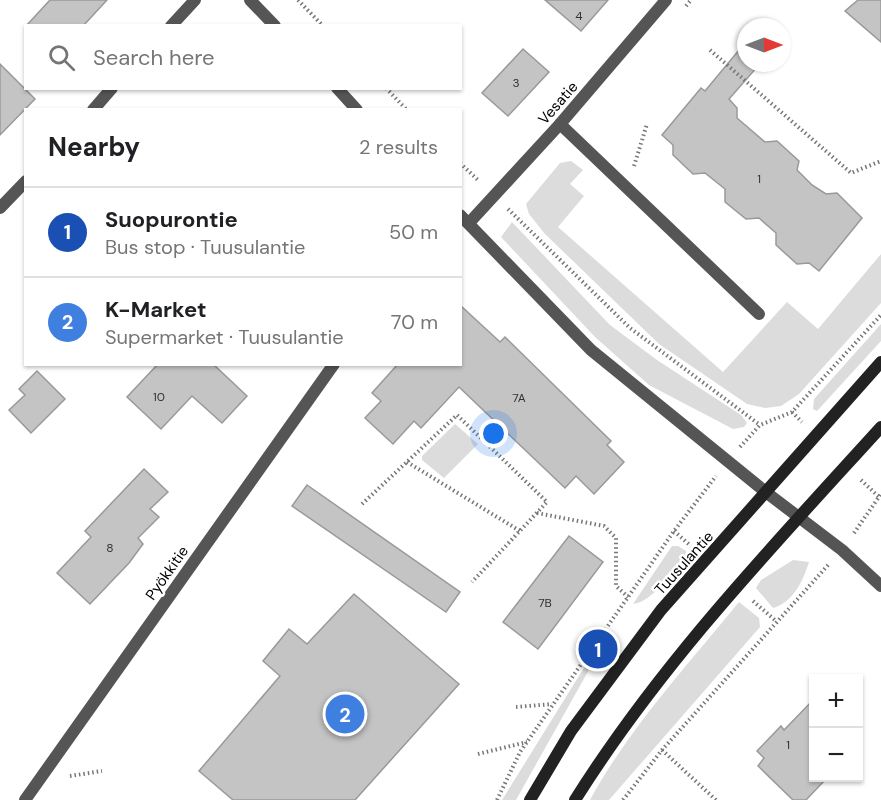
<!DOCTYPE html>
<meta charset="utf-8">
<style>
:root{--surface:#fff;--page:#f2f2f2;--text:#202124;--muted:#757577;--line:#e0e0e0;--accent:#000}
body{margin:0;font-family:"DM Sans",sans-serif;background:var(--page);color:var(--text)}
.controls{position:absolute;right:18px;bottom:18px;display:grid;overflow:hidden;border-radius:0px;box-shadow:0 2px 4px #0004}
.controls button{width:54px;height:54px;display:grid;place-items:center;padding:0;border:0;border-bottom:2px solid var(--line);background:var(--surface);color:var(--text);font:30px sans-serif}
.compass{position:absolute;left:737px;top:18px;width:54px;height:54px;border-radius:50%;background:var(--surface);box-shadow:0 2px 4px #0004;rotate:90deg}
.you{position:absolute;left:494px;top:434px;width:21px;height:21px;margin:-15px;border:4px solid #fff;border-radius:50%;background:#1a73e8;box-shadow:0 0 0 9px #1a73e833}
.badge{display:grid;place-items:center;width:39px;height:39px;border-radius:50%;background:var(--accent);color:#fff;font-size:20px;font-weight:700}
.pin{position:absolute;translate:-50% -50%;border:3px solid #fff;box-shadow:0 2px 6px #0006}
.list{margin:0;padding:0;list-style:none}
h2{display:flex;justify-content:space-between;align-items:center;height:78px;margin:0;padding:0 24px;font-size:26px}
h2 small{font-size:20px;font-weight:400;color:var(--muted)}
.list li{display:grid;grid-template-columns:39px 1fr auto;gap:18px;align-items:center;box-sizing:border-box;height:90px;padding:0 24px;border-top:2px solid var(--line)}
.list b{display:block;font-size:22px;white-space:nowrap}
.list p{margin:0;font-size:20px;white-space:nowrap;color:var(--muted)}
.list em{font-size:20px;font-style:normal;color:var(--muted)}
.icon{flex:none;width:33px;height:33px;fill:none;stroke:currentColor;stroke-width:2;stroke-linecap:round;stroke-linejoin:round}
.map{position:relative;flex:none;width:881px;height:800px;overflow:hidden}
.search{position:absolute;background:var(--surface);box-shadow:0 2px 4px #0004;left:24px;top:24px;width:438px;height:66px;display:flex;align-items:center;gap:15px;box-sizing:border-box;padding:0 21px;border-radius:0px;color:var(--muted);font-size:22px}
.panel{position:absolute;background:var(--surface);box-shadow:0 2px 4px #0004;left:24px;top:108px;width:438px;height:258px;border-radius:0px}
.map>svg:first-child{display:block}
</style>
<div class="map">
<svg width="881" height="800" viewBox="0 0 881 800">
<rect width="100%" height="100%" fill="#fff"/>
<g fill="#dcdcdc">
<polygon points="571,161 583,170 570,184 584,196 558,227 723,372 787,302 818,329 881,254 881,303 799,394 781,406 765,408 747,404 659,344 545,234 529,214 526,204 560,163"/>
<polygon points="512,222 610,325 657,360 741,415 747,423 744,427 733,429 649,385 595,337 501,237"/>
<polygon points="881,324 881,341 817,411 813,409 814,399"/>
<polygon points="455,424 478,444 444,478 422,460 422,456"/>
<path d="M 672,546 L 678,546 L 686,551 L 686,556 C 673,570 653,602 633,604 Z"/>
<path d="M 793,560 L 809,562 C 803,580 794,602 773,608 L 756,588 L 761,580 Z"/>
<path d="M 739,602 L 759,618 L 760,627 L 609,800 L 590,800 C 629,728 688,665 739,602 Z"/>
<polygon points="587,663 590,668 516,800 502,800"/>
</g>
<g fill="#c4c4c4" stroke="#999" stroke-width="1.5">
<polygon points="50,0 107,0 83,26 26,26"/>
<polygon points="545,0 608,0 581,31"/>
<polygon points="858,0 881,0 881,42 845,11"/>
<polygon points="523,49 549,72 508,116 482,93"/>
<polygon points="739,50 746,56 746,63 758,66 729,99 737,108 737,118 765,142 777,141 799,161 797,170 812,185 826,194 837,193 862,218 819,271 809,263 797,264 776,245 776,233 759,218 746,219 725,202 725,189 705,173 693,174 673,155 673,145 662,135 701,88 705,91"/>
<polygon points="0,64 35,99 0,135"/>
<polygon points="460,305 500,342 505,337 611,441 607,445 624,462 594,494 576,476 565,488 459,387 421,428 414,421 393,444 365,418 381,401 372,393 398,364 460,364"/>
<polygon points="158,364 213,364 247,396 222,423 192,396 161,429 127,397"/>
<polygon points="37,371 65,399 31,433 9,410 25,395 19,389"/>
<polygon points="144,469 168,492 150,509 159,517 138,538 143,544 129,563 90,604 57,573 91,537 85,531"/>
<polygon points="307,485 460,592 446,612 292,506"/>
<polygon points="569,536 603,562 538,649 503,622"/>
<polygon points="354,594 459,684 355,800 233,800 199,771 280,676 263,661 289,629 307,644"/>
<polygon points="813,700 813,777 827,778 806,800 793,800 758,766 764,758 757,751 781,726 784,730"/>
</g>
<g fill="none" stroke-linecap="round" stroke-linejoin="round">
<g stroke="#777" stroke-width="4" stroke-dasharray="1.5 3" stroke-linecap="butt">
<polyline points="298,0 323,26"/>
<polyline points="686,6 691,0"/>
<polyline points="710,50 851,173 881,161"/>
<polyline points="386,88 407,110"/>
<polyline points="460,163 479,181"/>
<polyline points="634,166 647,124"/>
<polyline points="508,209 630,328 760,425"/>
<polyline points="792,412 802,422"/>
<polyline points="740,447 760,425 792,412 881,315"/>
<polyline points="407,462 520,531"/>
<polyline points="861,480 879,497"/>
<polyline points="362,504 457,415 547,502 472,582"/>
<polyline points="537,513 604,526 616,538 616,586 628,597"/>
<polyline points="674,531 691,546"/>
<polyline points="854,533 881,494"/>
<polyline points="753,601 776,621"/>
<polyline points="516,707 552,704"/>
<polyline points="662,750 716,800"/>
<polyline points="478,754 527,742"/>
<polyline points="70,776 102,771"/>
<polyline points="497,800 520,752 674,531 716,476"/>
<polyline points="623,800 662,750 829,564"/>
</g>
<polyline stroke="#555" stroke-width="12" points="560,124 759,314"/>
<g stroke="#555" stroke-width="12">
<polyline points="250,0 275,26"/>
<polyline points="171,26 195,0"/>
<polyline points="337,88 357,110"/>
<polyline points="93,110 112,88"/>
<polyline points="0,208 26,181"/>
<polyline points="460,215 591,350 767,493 842,550 881,586"/>
<polyline points="469,223 560,124 666,0"/>
<polyline points="25,800 334,364"/>
</g>
<g stroke="#222" stroke-width="12">
<polyline points="530,800 571,731 661,610 881,362"/>
<path d="M 575,800 C 661,663 772,547 881,427"/>
</g>
</g>
<g text-anchor="middle" dominant-baseline="central" stroke-width="5" stroke-linejoin="round" paint-order="stroke">
<g font-size="12" fill="#313131">
<text x="579" y="16">4</text>
<text x="516" y="83">3</text>
<text x="759" y="179">1</text>
<text x="159" y="397">10</text>
<text x="519" y="398">7A</text>
<text x="110" y="548">8</text>
<text x="545" y="603">7B</text>
<text x="788" y="745">1</text>
</g>
<g font-size="15" fill="#000" stroke="#fff">
<text transform="translate(558 103) rotate(-49)">Vesatie</text>
<text transform="translate(684 563) rotate(-48)">Tuusulantie</text>
<text transform="translate(167 573) rotate(-55)">Pyökkitie</text>
</g>
</g>
</svg>
<div class="controls">
<button>+</button>
<button>−</button>
</div>
<svg class="compass" viewBox="-18 -18 36 36"><path d="M0-13l5 13h-10z" fill="#e53935"/><path d="M0 13l5-13h-10z" fill="#757577"/></svg>
<div class="you"></div>
<div class="pin badge" style="left:598px;top:649px;background:#1a4fb4">1</div>
<div class="pin badge" style="left:345px;top:714px;background:#3f7fe0">2</div>
<div class="search"><svg class="icon" aria-label="search" viewBox="0 0 24 24"><circle cx="10" cy="10" r="6"/><path d="M15 15l6 6"/></svg>Search here</div>
<section class="panel">
<h2>Nearby<small>2 results</small></h2>
<ul class="list">
<li><span class="badge" style="background:#1a4fb4">1</span><div><b>Suopurontie</b><p>Bus stop · Tuusulantie</p></div><em>50 m</em></li>
<li><span class="badge" style="background:#3f7fe0">2</span><div><b>K-Market</b><p>Supermarket · Tuusulantie</p></div><em>70 m</em></li>
</ul>
</section>
</div>
